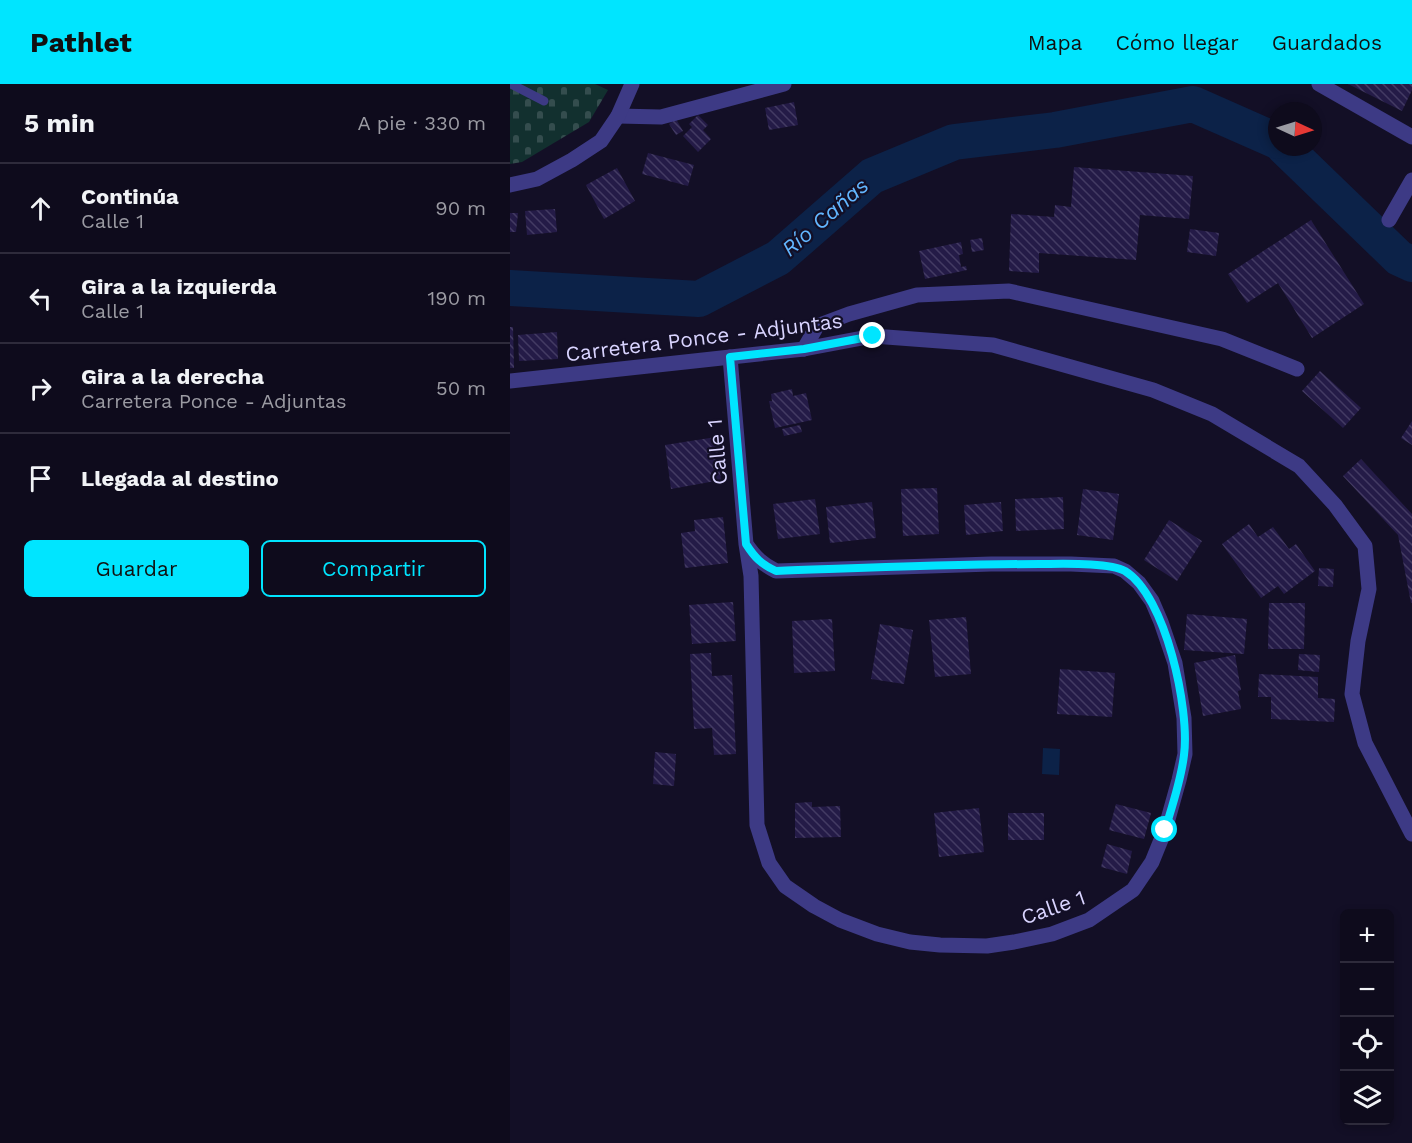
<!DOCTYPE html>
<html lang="es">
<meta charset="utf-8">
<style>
:root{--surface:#0e0b1c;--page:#1c1929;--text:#f1f3f6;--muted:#9b9ba3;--line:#2e2b3b;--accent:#00e5ff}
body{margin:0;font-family:"Work Sans",sans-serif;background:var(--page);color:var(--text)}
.controls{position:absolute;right:18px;bottom:18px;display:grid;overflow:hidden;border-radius:9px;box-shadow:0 3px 9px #0003}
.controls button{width:54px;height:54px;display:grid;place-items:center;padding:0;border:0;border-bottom:2px solid var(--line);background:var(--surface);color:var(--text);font:30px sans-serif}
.compass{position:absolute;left:758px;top:18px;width:54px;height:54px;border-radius:50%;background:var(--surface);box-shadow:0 3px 9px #0003;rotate:94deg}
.stop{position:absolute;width:18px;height:18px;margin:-14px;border:4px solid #00e5ff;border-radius:50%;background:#fff}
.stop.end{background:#00e5ff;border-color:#fff;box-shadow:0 2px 6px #0008}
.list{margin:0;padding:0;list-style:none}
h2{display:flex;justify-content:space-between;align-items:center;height:78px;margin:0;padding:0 24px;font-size:26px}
h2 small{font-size:20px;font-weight:400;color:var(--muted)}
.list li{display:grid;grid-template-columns:39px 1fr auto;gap:18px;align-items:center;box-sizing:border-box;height:90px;padding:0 24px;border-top:2px solid var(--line)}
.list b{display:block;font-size:22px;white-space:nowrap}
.list p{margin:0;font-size:20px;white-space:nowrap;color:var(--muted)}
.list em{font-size:20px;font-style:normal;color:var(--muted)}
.actions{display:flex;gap:12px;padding:18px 24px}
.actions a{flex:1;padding:14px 0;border:2px solid var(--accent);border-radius:9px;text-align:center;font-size:21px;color:var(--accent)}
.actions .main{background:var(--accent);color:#111}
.icon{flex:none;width:33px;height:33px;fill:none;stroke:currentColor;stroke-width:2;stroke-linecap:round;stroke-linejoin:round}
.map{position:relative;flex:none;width:902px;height:1059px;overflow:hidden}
header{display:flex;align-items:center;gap:36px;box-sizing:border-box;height:84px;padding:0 30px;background:var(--accent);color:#111}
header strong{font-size:28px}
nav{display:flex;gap:33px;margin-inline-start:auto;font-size:21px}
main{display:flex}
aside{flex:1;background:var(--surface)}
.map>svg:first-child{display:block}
</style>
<header>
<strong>Pathlet</strong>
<nav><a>Mapa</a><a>Cómo llegar</a><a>Guardados</a></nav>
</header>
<main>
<aside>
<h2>5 min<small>A pie · 330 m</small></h2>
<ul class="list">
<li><svg class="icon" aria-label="ahead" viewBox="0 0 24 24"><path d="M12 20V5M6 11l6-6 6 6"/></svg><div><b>Continúa</b><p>Calle 1</p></div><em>90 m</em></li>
<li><svg class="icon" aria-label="left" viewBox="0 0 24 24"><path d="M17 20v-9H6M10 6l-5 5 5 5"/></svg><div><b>Gira a la izquierda</b><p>Calle 1</p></div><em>190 m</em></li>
<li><svg class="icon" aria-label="right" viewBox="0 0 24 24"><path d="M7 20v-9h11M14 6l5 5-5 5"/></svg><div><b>Gira a la derecha</b><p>Carretera Ponce - Adjuntas</p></div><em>50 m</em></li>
<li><svg class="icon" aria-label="arrive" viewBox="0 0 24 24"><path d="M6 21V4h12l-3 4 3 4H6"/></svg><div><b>Llegada al destino</b></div></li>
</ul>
<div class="actions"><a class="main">Guardar</a><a>Compartir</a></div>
</aside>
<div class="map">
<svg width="902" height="1059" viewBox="0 0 902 1059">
<defs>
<pattern id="cemetery-stones" width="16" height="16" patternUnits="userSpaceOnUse" patternTransform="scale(1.5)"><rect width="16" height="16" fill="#12302f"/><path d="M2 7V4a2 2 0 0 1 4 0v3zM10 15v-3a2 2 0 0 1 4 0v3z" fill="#344d4e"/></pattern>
<pattern id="building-back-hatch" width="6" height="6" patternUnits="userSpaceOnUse" patternTransform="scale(1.5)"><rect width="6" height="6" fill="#241b47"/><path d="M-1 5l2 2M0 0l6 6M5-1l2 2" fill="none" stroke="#433b63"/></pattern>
</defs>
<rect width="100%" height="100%" fill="#130f26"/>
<polygon fill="url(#cemetery-stones)" points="0,0 85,0 98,6 79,38 12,78 0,80"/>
<polygon fill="#0c2248" points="533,664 550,665 549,691 532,690"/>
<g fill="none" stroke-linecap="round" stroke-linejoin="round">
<g stroke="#0c2248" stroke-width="36">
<polyline points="774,63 889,174 902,180"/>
<polyline points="0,204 189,215 268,174 362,92 444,58 545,46 683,20 767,57"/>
</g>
</g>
<g fill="url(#building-back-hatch)">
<polygon points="838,0 902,0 902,6 892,27"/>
<polygon points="284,18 288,41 259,46 255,24"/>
<polygon points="188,31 198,41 193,46 201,55 188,68 173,52 182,43 179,40"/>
<polygon points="166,35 173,47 166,51 159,40"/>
<polygon points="138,69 184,81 178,102 132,90"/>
<polygon points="564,83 683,92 679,135 630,131 626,176 529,169 529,189 499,187 501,130 544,133 545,121 561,123"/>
<polygon points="107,84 125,117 94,135 76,101"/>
<polygon points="45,125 47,148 17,151 15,127"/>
<polygon points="0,129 8,129 6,148 0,148"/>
<polygon points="801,136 854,220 802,254 768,199 737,219 718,190"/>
<polygon points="680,145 709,149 706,172 677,168"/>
<polygon points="472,154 474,166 462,168 460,156"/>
<polygon points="451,158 453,170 449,171 451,183 456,182 457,186 415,195 409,167"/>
<polygon points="0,243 3,243 4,284 0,284"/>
<polygon points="47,248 48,275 9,277 8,251"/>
<polygon points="810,287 851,324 833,344 792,307"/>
<polygon points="282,305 283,312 296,309 302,336 265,344 259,317 262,317 261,310"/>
<polygon points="902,337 902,361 891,354"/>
<polygon points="290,341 292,348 274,352 272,345"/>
<polygon points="206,353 211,396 161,405 155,361"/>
<polygon points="851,375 902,430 902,519 901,519 888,451 833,392"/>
<polygon points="427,404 429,450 393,452 391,405"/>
<polygon points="573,405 609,410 603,456 567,451"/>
<polygon points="553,413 554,445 506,447 505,415"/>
<polygon points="305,415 310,450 268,455 263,420"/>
<polygon points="362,418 366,454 320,459 316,423"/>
<polygon points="491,418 493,447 456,451 454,421"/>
<polygon points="213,433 218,479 175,484 171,449 185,447 184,436"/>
<polygon points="659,436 692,457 667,497 634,476"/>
<polygon points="739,440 748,453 763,443 779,465 786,460 805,487 774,510 768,502 751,514 712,460"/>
<polygon points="809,484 824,485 823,503 808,502"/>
<polygon points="223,518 226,557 182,560 179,521"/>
<polygon points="759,519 795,519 794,565 758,565"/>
<polygon points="677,530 737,535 734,570 674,566"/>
<polygon points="456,533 461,590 425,593 419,536"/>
<polygon points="322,535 325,587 284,589 282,537"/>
<polygon points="370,540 403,546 394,600 361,595"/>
<polygon points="201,569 202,592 222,591 226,670 204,671 202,644 184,645 180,570"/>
<polygon points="789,570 810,571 809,588 788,586"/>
<polygon points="725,571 731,606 728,607 731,625 693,632 684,579"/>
<polygon points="550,585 605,589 602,633 547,630"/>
<polygon points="749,590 808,593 808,614 825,615 824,638 761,635 761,613 748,613"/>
<polygon points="145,668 166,670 164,702 143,700"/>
<polygon points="302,718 302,723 330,722 331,753 285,754 285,719"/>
<polygon points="606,720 641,729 634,755 599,746"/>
<polygon points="469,724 474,768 429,773 424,729"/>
<rect x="498" y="729" width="36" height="27"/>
<polygon points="597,760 622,767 617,790 591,783"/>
</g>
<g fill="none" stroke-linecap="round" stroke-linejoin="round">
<polyline stroke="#3d3a85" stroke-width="9" points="1,0 34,17"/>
<g stroke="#3d3a85" stroke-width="15">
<polyline points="809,0 902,53"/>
<polyline points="108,32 151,33 274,0"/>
<polyline points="879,136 902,96"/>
<polyline points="294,265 307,242 339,230 407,211 499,207 712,255 787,285"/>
<path d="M 220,273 L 236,460 L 241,492 L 247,741 L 259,779 L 275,802 L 304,822 L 330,836 L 367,850 L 400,858 L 430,861 L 477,862 L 504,858 L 542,850 L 579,836 L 623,806 L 642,778 L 655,746 L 669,696 L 675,670 L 674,634 L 665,579 L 651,538 L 642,517 L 629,499 L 615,487 L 604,482 L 561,480 L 481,480 L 266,487 C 252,480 245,473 236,460"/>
</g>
<g stroke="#3d3a85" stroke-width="15">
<polyline points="0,101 27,95 62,76 91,57 108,32 122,0"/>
<polyline points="0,297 294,265 363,252 483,261 643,306 702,330 789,382 825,421 855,462 859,505 848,557 842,610 855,659 902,750"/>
</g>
</g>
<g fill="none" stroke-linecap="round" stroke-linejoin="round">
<path stroke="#00e5ff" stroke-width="8" d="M 363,252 L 294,265 L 220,273 L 236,460 C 245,474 251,480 266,487 C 354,484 442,480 530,480 C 550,480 599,478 615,487 C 656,512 680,626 674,671 C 671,697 662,722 655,746"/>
</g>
<g text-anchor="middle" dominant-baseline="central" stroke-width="4.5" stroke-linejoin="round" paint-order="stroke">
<g font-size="21" fill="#d9d4ff" stroke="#130f26">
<text transform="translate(194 253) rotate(-7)">Carretera Ponce - Adjuntas</text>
<text transform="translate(207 368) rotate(-95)">Calle 1</text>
<text transform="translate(543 823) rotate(-19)">Calle 1</text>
</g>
<g font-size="22" font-style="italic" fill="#62b6ff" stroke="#130f26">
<text transform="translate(315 133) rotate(-41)">Río Cañas</text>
</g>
</g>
</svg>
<div class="controls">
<button>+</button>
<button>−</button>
<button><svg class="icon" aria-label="locate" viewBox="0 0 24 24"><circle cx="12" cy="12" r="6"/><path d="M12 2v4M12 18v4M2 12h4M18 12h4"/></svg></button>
<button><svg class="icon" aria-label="layers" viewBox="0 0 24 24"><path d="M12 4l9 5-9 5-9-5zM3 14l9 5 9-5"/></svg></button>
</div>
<svg class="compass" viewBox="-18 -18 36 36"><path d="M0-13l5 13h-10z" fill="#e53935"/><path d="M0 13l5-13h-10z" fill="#9b9ba3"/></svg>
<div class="stop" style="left:655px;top:746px"></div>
<div class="stop end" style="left:363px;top:252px"></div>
</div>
</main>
